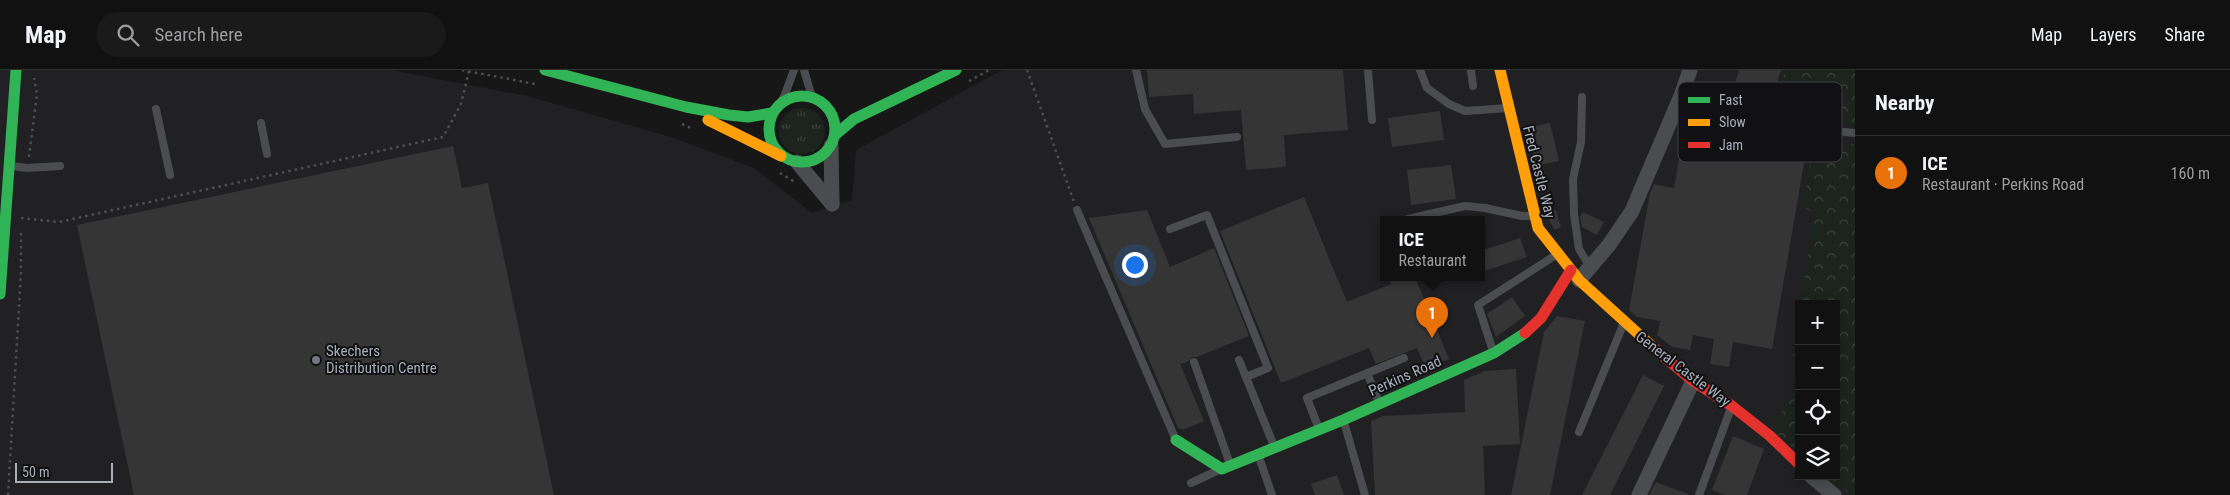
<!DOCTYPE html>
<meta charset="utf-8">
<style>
:root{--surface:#111;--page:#1a1a1a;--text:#f1f3f6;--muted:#9c9d9f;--line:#303131;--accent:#b45309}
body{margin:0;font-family:"Roboto Condensed",sans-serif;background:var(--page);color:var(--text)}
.controls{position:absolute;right:15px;bottom:15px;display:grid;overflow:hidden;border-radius:0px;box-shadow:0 2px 8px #0003}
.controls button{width:45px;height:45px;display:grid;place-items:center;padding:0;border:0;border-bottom:1px solid var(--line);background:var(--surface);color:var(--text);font:25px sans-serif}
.scale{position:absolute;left:15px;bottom:12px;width:98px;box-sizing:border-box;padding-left:5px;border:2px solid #a8adb8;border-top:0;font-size:14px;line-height:18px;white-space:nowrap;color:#a8adb8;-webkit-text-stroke:4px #111113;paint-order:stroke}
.you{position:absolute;left:1134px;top:194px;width:18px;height:18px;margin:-12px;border:4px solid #fff;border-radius:50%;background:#1a73e8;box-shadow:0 0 0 8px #1a73e833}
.badge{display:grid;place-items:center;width:32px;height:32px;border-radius:50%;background:var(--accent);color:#fff;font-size:16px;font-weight:700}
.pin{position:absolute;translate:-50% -41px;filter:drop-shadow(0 1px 2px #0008)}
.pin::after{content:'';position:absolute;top:26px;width:18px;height:15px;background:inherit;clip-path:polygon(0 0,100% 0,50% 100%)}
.popup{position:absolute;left:1380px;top:146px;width:105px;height:65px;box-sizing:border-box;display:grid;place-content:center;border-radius:0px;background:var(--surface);filter:drop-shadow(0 1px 4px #0005);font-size:16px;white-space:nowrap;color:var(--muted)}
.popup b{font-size:19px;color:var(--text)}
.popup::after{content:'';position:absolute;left:50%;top:100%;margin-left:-10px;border:10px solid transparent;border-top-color:var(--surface)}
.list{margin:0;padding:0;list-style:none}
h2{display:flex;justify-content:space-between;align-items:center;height:65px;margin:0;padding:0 20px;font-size:21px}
h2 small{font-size:16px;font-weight:400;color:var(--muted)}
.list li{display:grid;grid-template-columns:32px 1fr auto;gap:15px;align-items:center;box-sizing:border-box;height:75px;padding:0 20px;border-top:1px solid var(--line)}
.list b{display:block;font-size:19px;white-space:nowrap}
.list p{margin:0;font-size:16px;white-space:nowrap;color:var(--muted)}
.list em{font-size:16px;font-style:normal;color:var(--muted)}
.icon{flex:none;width:28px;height:28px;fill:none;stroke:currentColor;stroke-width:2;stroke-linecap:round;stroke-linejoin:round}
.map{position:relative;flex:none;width:1855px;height:425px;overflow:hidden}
header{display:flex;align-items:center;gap:30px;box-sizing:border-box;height:70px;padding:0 25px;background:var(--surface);border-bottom:1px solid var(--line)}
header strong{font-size:24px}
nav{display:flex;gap:28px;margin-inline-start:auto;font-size:18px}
.search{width:350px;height:45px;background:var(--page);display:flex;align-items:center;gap:12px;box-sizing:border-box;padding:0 18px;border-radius:28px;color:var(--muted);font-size:19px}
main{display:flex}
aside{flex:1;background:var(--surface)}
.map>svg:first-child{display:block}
</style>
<header>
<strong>Map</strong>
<div class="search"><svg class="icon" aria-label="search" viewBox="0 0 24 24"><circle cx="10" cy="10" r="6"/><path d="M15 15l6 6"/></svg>Search here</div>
<nav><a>Map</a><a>Layers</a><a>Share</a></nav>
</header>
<main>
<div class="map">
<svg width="1855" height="425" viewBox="0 0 1855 425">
<defs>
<pattern id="grass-tufts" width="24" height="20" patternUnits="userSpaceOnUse" patternTransform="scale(1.25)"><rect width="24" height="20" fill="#1d241e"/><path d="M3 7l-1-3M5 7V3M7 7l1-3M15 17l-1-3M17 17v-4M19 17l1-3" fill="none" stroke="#3b413d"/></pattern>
<pattern id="forest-crowns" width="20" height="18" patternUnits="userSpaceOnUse" patternTransform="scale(1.25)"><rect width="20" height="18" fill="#1d241e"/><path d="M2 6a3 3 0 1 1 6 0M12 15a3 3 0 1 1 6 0" fill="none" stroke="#3b413d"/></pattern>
</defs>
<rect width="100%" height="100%" fill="#171717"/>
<path fill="#212123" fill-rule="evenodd" d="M 0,0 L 391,0 L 527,26 L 674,68 L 754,98 L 812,143 L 852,130 L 856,80 L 1002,0 L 1855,0 L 1855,425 L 0,425 ZM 1383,149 L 1481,149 L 1481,207 L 1383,207 ZM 1799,234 L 1836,234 L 1836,406 L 1799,406 Z"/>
<circle fill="url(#grass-tufts)" cx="802" cy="61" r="23"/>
<g fill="url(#forest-crowns)">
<polygon points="1785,0 1855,0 1855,57 1819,55 1818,62 1768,58"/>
<polygon points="1855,74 1855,425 1851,425 1828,406 1836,406 1836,234 1801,234 1814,144 1803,136 1813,76"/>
<polygon points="1799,246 1799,383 1771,360 1794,320 1795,292 1793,286"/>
</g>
<g fill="#353536">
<polygon points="1147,0 1343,0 1348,60 1284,65 1286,97 1246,100 1241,40 1194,44 1193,24 1149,27"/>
<polygon points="1739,0 1781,0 1766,48 1757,47 1728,37"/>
<polygon points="1440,41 1444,70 1392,77 1388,48"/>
<polygon points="1550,53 1559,91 1536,96 1527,58"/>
<polygon points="1685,54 1807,76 1772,279 1733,272 1729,297 1710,294 1714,269 1693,265 1690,280 1672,277 1657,265 1660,251 1637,247 1629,240 1650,123 1654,114 1674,118"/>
<polygon points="453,76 462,118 488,113 554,425 134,425 77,155"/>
<polygon points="1451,95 1456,129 1411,135 1407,100"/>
<polygon points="1304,127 1347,232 1391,214 1390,210 1398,207 1415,207 1449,289 1426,299 1417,278 1376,294 1369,278 1281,313 1220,161"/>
<polygon points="1147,140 1170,197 1214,178 1249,266 1197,287 1192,287 1189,291 1180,294 1204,351 1183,360 1178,358 1089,148"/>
<polygon points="1556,140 1561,157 1555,160 1550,152 1547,143"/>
<polygon points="1583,142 1604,152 1597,165 1582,157 1580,147"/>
<polygon points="1520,168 1527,187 1481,202 1481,181"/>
<polygon points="1512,227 1525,246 1496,267 1487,244"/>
<polygon points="1557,246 1585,251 1550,425 1511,425 1544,262"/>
<polygon points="1516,299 1520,374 1483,376 1485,425 1375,425 1371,351 1383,346 1465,342 1464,310 1485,301"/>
<polygon points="1643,305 1664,316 1610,425 1582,425"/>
<polygon points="1733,366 1764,379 1747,425 1725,425 1712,420"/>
<polygon points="1337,405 1344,425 1315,425 1311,414"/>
<polygon points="1656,412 1688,424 1688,425 1649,425"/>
</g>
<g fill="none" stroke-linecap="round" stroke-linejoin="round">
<g stroke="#4d4e52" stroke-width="2.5" stroke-dasharray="2.5 4" stroke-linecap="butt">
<polyline points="462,0 535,14"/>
<polyline points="1027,0 1074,132"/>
<polyline points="969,11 989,0"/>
<polyline points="682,54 693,59"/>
<polyline points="29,87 37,24 34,8"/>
<polyline points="780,103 795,112"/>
<polyline points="21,148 59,152 443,67 461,34 469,1"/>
<polyline points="8,425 21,202 21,162"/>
</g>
<g stroke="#4b4c50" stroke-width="8">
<polyline points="804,0 812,27"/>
<polyline points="1136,0 1145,39 1165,74 1237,67"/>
<polyline points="1368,0 1372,50"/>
<polyline points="1420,0 1427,18 1449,34 1465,41 1508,38"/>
<polyline points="1471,0 1473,16"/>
<polyline points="1681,26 1756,53 1855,63"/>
<polyline points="1582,27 1581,72 1573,109 1574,144 1579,179 1590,197"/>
<polyline points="778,36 784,27 794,0"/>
<polyline points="156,39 170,105"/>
<polyline points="261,53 267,84"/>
<polyline points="12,96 27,98 60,96"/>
<polyline points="1077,140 1175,368"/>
<polyline points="1408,149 1465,136 1485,138 1522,146 1533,146"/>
<polyline points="1170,159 1207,145 1268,298 1246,307"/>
<polyline points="1493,281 1478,235 1556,185"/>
<polyline points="1239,290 1274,376"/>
<polyline points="1194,292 1230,394"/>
<polyline points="1367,303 1379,332"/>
<polyline points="1344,352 1365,425"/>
<polyline points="1319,359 1307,328 1404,288"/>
<polyline points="1579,362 1623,255"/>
<polyline points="1259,387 1272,425"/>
<polyline points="1191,413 1219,400"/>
<polyline points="1699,425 1731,338"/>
</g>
<g stroke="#4b4c50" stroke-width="15">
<polyline points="831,76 832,134"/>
<polyline points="797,92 832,134"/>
<polyline points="1579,210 1609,175 1632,141 1681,26 1690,0"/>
<polyline points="1811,406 1834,425"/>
<polyline points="1639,425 1693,311"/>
</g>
<g stroke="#30b455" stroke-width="11">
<polyline points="545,0 686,37 729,45 748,47 772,43"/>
<circle cx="802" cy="59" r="33"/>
<polyline points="835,65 854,49 956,0"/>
<polyline points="0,224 16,0"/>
<polyline points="1176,370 1222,399 1343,350 1494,283 1525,263"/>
</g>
<g stroke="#ff9f0a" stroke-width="11">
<polyline points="1500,0 1538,158 1579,210 1655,279"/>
<polyline points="708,50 781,86"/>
</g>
<g stroke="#e5322d" stroke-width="11">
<polyline points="1525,263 1541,248 1571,200"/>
<polyline points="1655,279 1693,311 1732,336 1770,366 1799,394"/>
</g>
</g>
<circle fill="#757880" stroke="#111113" stroke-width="2" cx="316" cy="290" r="5"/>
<g text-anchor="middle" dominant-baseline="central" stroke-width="4" stroke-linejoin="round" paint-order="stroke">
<g font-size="15" fill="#a8adb8" stroke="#111113">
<text transform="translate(1539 102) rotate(76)">Fred Castle Way</text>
<text transform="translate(1683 299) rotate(37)">General Castle Way</text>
<text transform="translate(1405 306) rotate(-24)">Perkins Road</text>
</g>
<g font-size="15" fill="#a8adb8" stroke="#111113" text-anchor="start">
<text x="326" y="281">Skechers<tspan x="326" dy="17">Distribution Centre</tspan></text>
</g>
</g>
<rect x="1678" y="12" width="164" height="80" rx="8" fill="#111113" stroke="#3e4045" stroke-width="1"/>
<rect x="1688" y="27" width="22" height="6" fill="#30b455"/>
<rect x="1688" y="49" width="22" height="7" fill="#ff9f0a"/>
<rect x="1688" y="72" width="22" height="6" fill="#e5322d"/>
<g font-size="14" fill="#a8adb8">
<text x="1719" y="35">Fast</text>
<text x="1719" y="57">Slow</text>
<text x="1719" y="80">Jam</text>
</g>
</svg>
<div class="controls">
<button>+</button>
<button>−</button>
<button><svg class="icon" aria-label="locate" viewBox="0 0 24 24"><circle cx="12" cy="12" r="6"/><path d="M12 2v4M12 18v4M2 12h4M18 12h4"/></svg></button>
<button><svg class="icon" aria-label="layers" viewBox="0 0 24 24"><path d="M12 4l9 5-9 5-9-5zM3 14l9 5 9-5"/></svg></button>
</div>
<div class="scale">50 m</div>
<div class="you"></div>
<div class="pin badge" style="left:1432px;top:268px;background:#e8710a">1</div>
<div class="popup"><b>ICE</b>Restaurant</div>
</div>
<aside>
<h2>Nearby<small></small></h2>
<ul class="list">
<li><span class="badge" style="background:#e8710a">1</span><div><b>ICE</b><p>Restaurant · Perkins Road</p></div><em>160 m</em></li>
</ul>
</aside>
</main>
